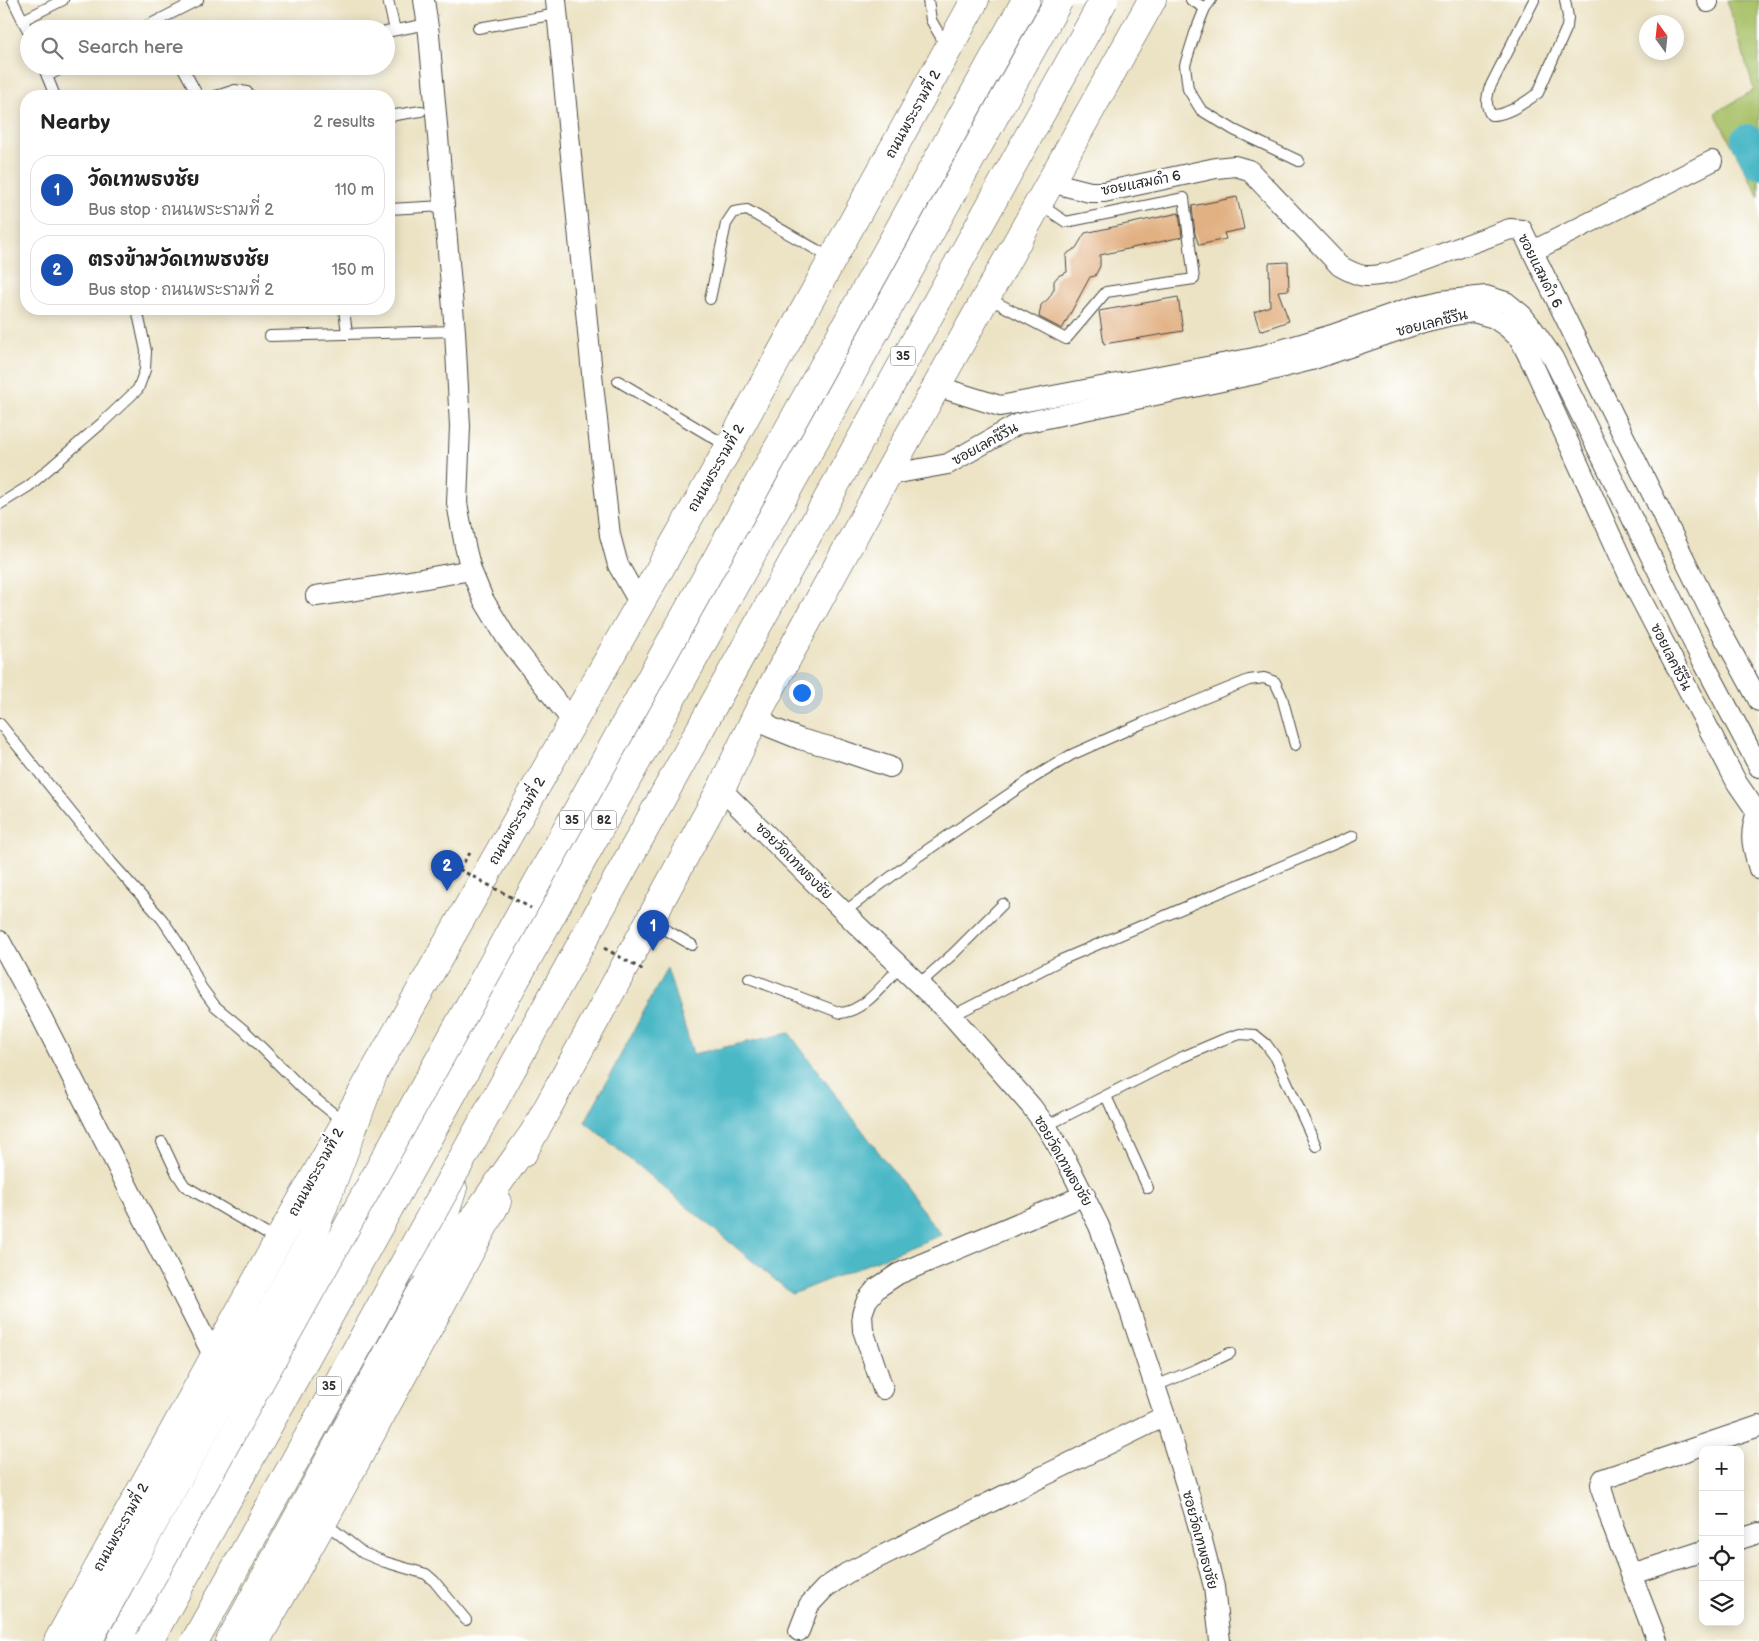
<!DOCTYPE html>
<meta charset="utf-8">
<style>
:root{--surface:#fff;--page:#f2f2f2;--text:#222;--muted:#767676;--line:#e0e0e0;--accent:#b5179e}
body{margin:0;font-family:"Balsamiq Sans","Playpen Sans Thai",sans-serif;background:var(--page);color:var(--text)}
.controls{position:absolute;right:15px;bottom:15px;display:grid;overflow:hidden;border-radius:10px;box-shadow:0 2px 12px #0003}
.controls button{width:45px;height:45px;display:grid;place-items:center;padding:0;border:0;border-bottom:1px solid var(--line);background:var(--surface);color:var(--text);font:25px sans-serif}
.compass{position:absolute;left:1639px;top:15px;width:45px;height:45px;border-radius:50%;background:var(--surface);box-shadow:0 2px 12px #0003;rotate:345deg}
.you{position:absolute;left:801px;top:692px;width:18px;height:18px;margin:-12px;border:4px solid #fff;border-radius:50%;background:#1a73e8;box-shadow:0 0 0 8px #1a73e833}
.badge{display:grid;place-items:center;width:32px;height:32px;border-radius:50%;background:var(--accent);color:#fff;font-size:16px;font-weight:700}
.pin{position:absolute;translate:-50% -41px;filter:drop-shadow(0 1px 2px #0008)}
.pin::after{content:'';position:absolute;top:26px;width:18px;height:15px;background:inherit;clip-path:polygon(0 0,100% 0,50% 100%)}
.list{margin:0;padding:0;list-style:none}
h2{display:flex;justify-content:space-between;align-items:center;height:65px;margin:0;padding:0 20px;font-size:21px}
h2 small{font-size:16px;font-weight:400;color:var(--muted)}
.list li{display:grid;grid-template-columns:32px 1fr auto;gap:15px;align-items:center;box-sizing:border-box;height:70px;margin:0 10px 10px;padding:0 10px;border:1px solid var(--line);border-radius:20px}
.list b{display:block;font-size:19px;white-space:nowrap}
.list p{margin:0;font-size:16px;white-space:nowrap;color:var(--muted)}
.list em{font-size:16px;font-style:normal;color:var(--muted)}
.icon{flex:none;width:28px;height:28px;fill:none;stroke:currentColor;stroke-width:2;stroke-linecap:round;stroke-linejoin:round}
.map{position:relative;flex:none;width:1759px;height:1641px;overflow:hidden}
.search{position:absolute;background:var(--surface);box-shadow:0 2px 12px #0003;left:20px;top:20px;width:375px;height:55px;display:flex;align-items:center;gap:12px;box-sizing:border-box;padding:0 18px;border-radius:28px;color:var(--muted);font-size:19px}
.panel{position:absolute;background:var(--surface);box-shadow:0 2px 12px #0003;left:20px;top:90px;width:375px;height:225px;border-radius:20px}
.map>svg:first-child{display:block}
</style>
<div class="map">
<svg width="1759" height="1641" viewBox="0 0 1759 1641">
<rect width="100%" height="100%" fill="#fff"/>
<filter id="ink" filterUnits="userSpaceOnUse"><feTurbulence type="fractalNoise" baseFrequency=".02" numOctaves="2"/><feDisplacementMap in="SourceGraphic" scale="10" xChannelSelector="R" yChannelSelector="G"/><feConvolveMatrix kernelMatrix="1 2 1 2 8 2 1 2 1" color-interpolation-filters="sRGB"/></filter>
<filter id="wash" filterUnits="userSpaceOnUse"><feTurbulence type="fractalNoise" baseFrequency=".0096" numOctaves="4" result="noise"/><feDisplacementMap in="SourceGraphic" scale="20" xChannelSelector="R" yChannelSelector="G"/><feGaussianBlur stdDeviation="1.12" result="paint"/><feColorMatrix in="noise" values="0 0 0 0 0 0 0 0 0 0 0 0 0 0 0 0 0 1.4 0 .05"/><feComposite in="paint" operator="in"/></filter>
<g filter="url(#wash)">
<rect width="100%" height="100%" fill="#ece3c4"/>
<polygon fill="#a8c167" stroke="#6a7649" points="1727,0 1759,0 1759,197 1715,113 1754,90"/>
<polygon fill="#4bb8c6" stroke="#3b7278" points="667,968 693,1054 789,1033 941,1235 792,1294 585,1122"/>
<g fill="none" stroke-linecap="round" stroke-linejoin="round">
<polyline stroke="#4bb8c6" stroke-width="32" points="1747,140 1759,163"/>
</g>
<g id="blocks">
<g fill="#e2b183">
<polygon points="1237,197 1244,229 1224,233 1226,239 1199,245 1195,234 1192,206"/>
<polygon points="1179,213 1182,237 1100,255 1100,266 1095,276 1090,277 1062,329 1039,317 1041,305 1049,298 1054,289 1054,281 1058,276 1067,272 1066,256 1068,253 1076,248 1085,233"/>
<polygon points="1288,262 1289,290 1278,291 1289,321 1260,331 1254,312 1270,306 1269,263"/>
<polygon points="1178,297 1183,331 1104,344 1099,311"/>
</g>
</g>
</g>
<g filter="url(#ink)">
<use href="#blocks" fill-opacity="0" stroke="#484742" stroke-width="1"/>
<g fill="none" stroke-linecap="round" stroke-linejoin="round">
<defs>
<g id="service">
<polyline points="13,0 29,33"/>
<polyline points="388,0 395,30"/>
<polyline points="928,0 931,20 946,46"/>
<polyline points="1191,0 1205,8 1211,0"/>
<path d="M 1534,0 L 1489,89 C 1487,99 1485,106 1491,115 C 1506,116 1526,102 1538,93 L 1567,27 L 1568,17 L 1565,0"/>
<polyline points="1205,8 1195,33 1185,65 1188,89 1201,110 1234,130 1299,161"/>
<polyline points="23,20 63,0"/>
<polyline points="478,28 557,14"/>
<polyline points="141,29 198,0"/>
<polyline points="386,32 428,24"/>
<polyline points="43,66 55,96"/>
<polyline points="182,66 198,96"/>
<polyline points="47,76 67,66"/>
<polyline points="216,96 235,90 247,92 250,96"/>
<polyline points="389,116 421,111"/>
<polyline points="389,209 444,206"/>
<polyline points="986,297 1066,339 1106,292 1194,279 1184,198 1066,222 1039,204"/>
<polyline points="710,299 726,224 734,212 747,210 831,258"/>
<polyline points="344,309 347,334"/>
<polyline points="270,336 455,331"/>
<polyline points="618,381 729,447"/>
<polyline points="0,504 29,486 102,423 138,389 145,370 146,351 137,309"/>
<polyline points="0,724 111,862 162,919 185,953 201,987 215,1006 244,1030 303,1089 344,1122"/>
<polyline points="844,912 920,855 1033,778 1071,755 1143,723 1249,680 1264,678 1275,682 1282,697 1295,745"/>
<polyline points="651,921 692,945"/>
<path d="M 749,978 L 841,1013 C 866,1010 883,984 900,967"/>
<polyline points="919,984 953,954 1003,904"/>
<polyline points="952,1016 1061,960 1353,836"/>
<polyline points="1106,1096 1148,1188"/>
<polyline points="1046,1126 1180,1058 1222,1040 1240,1034 1255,1035 1266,1044 1276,1058 1316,1146"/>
<polyline points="162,1142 177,1174 185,1186 277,1240"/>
<polyline points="1155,1386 1197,1369 1230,1353"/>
<polyline points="324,1522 363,1553 385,1562 426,1574 434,1581 466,1620"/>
</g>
<g id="minor">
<polyline points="424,0 429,34 455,331 460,426 457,503 465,546 471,570 483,599 506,637 573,722"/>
<polyline points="556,0 593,384 610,535 618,565 639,602"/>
<polyline points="1707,0 1708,2"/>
<path d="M 1050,182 L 1090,192 L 1104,192 L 1216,168 L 1235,166 L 1249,170 L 1340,266 C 1361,278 1366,278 1390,273 L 1510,229 L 1522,230 L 1714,619 L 1759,701"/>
<polyline points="1533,251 1712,161"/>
<polyline points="936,386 1000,406 1254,358 1335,334 1407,309 1441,301 1486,296 1506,302 1522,315 1533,329 1553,358 1696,648 1759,767"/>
<polyline points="887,475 948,464 1018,424 1260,373 1311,360 1423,322 1452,315 1473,312 1494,318 1507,327 1520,339 1535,369 1631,580 1737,783 1757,812 1759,813"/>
<polyline points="316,596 382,586 471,570"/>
<polyline points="758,712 770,727 800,739 837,749 890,767"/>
<polyline points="721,789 856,924 952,1016 1031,1106 1046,1126 1064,1156 1099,1226 1120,1281 1165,1416 1197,1521 1214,1587 1220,1641"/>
<path d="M 1759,811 L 1757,812 C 1749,836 1752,845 1759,869"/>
<polyline points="0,941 42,1018 214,1357"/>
<polyline points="883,1389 863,1330 862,1314 867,1300 877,1288 898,1274 1085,1195"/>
<polyline points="1740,1539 1759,1533"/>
<polyline points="1632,1574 1703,1551"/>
<polyline points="799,1631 809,1605 825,1588 847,1573 1165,1416"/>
<polyline points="1657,1641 1613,1527 1602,1491 1601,1484 1603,1479 1759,1426"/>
</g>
<g id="secondary">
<polyline points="523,1153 650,920 721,789 758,712 887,475 1152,0"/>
<polyline points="58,1641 278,1241 729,447 975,0"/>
<polyline points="256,1641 323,1522 497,1202"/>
</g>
<g id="trunk">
<polyline points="427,1271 453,1188"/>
<polyline points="88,1641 312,1237 374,1072"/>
<polyline points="121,1641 417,1100 1026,0"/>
<polyline points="230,1641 419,1296 535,1131"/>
</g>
</defs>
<use href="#service" stroke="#484742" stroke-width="12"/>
<use href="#minor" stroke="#484742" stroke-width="22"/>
<use href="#secondary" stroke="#484742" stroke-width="29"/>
<use href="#trunk" stroke="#484742" stroke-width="29"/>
<polyline stroke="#484742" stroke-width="3" stroke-dasharray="4 4" stroke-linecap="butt" points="459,869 470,853"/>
<use href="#service" stroke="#fff" stroke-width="10"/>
<use href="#minor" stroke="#fff" stroke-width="20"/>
<use href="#secondary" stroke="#fff" stroke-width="28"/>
<use href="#trunk" stroke="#fff" stroke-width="28"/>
<defs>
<g id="motorway-bridge">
<polyline points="149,1641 1059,0"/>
<polyline points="195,1641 1104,0"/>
</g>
</defs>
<use href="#motorway-bridge" stroke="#484742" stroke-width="29" stroke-linecap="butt"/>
<g stroke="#484742" stroke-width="3" stroke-dasharray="4 4" stroke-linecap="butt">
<polyline points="459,869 531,908"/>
<polyline points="604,948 645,971"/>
</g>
<use href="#motorway-bridge" stroke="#fff" stroke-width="28"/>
</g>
</g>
<g text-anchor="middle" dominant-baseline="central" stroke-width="4.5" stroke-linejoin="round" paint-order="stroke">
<g fill="#fff" stroke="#6b6b6b" stroke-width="1">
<rect x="890.5" y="346.5" width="25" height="19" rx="4"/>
<rect x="559.5" y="810.5" width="25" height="19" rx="4"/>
<rect x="591.5" y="810.5" width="25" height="19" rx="4"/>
<rect x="316.5" y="1376.5" width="25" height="19" rx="4"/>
</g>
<g font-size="12" font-weight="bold" fill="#2b2b2b">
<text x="903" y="356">35</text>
<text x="572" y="820">35</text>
<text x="604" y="820">82</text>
<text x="329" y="1386">35</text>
</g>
<g font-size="14" fill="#2b2b2b" stroke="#fff">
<text transform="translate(913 114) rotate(-61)">ถนนพระรามที่ 2</text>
<text transform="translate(1141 183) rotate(-11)">ซอยแสมดำ 6</text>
<text transform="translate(1540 271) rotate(63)">ซอยแสมดำ 6</text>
<text transform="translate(1432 323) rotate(-14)">ซอยเลคซีรีน</text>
<text transform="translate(985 444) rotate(-29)">ซอยเลคซีรีน</text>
<text transform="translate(716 468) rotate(-60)">ถนนพระรามที่ 2</text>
<text transform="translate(1671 657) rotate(63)">ซอยเลคซีรีน</text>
<text transform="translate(517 821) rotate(-60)">ถนนพระรามที่ 2</text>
<text transform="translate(794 861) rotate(45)">ซอยวัดเทพธงชัย</text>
<text transform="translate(1063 1161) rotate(60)">ซอยวัดเทพธงชัย</text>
<text transform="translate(316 1172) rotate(-61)">ถนนพระรามที่ 2</text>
<text transform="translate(121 1527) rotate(-61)">ถนนพระรามที่ 2</text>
<text transform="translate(1200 1540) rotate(75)">ซอยวัดเทพธงชัย</text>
</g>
</g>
</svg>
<div class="controls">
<button>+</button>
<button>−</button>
<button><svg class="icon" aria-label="locate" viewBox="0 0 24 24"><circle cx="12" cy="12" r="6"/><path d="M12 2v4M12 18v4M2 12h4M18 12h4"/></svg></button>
<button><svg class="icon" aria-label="layers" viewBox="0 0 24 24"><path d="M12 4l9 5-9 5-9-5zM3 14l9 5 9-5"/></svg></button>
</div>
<svg class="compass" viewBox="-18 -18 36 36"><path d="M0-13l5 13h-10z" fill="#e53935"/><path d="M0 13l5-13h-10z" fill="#767676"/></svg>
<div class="you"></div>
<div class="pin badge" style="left:653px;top:951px;background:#1a4fb4">1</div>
<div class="pin badge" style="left:447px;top:891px;background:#1a4fb4">2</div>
<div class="search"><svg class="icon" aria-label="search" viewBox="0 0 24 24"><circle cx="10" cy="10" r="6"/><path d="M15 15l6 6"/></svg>Search here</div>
<section class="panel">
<h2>Nearby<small>2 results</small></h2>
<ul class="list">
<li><span class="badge" style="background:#1a4fb4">1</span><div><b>วัดเทพธงชัย</b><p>Bus stop · ถนนพระรามที่ 2</p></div><em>110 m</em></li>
<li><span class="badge" style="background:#1a4fb4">2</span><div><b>ตรงข้ามวัดเทพธงชัย</b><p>Bus stop · ถนนพระรามที่ 2</p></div><em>150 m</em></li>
</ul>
</section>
</div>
